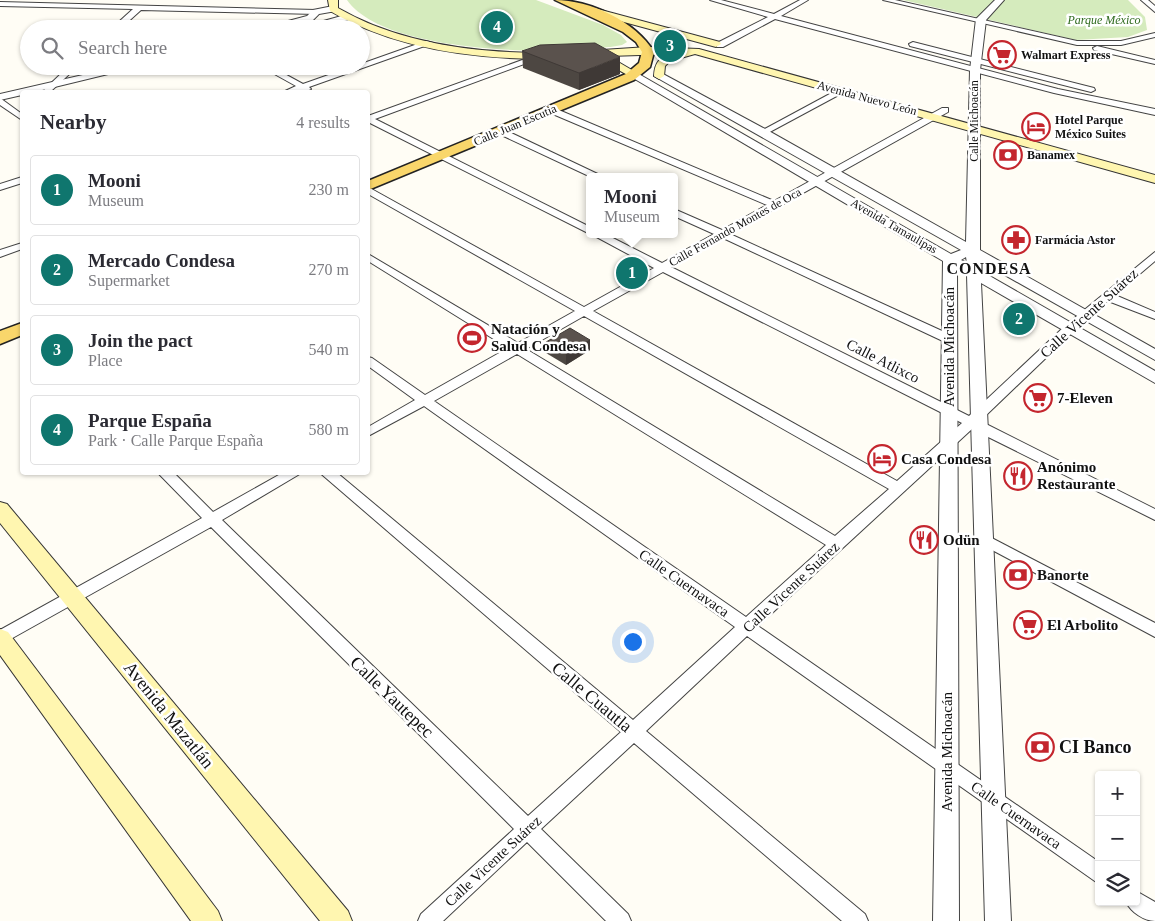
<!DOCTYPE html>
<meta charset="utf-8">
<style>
:root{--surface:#fff;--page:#f7f7f7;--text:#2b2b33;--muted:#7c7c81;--line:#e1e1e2;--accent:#0f766e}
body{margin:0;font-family:"Times New Roman",serif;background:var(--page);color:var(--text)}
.controls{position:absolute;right:15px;bottom:15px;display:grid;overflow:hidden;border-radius:5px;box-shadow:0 1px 4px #0004}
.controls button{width:45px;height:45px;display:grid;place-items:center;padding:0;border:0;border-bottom:1px solid var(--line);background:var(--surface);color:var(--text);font:25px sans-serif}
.you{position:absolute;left:632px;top:641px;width:18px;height:18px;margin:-12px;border:4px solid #fff;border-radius:50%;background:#1a73e8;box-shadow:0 0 0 8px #1a73e833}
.badge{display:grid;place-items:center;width:32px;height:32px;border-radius:50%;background:var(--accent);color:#fff;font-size:16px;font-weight:700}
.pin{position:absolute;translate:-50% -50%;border:2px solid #fff;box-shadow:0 1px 5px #0006}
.popup{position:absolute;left:586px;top:173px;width:92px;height:65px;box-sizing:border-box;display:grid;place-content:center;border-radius:5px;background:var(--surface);filter:drop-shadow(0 1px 4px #0005);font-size:16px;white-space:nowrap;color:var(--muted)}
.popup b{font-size:19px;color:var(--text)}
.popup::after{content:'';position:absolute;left:50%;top:100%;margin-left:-10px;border:10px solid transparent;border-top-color:var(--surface)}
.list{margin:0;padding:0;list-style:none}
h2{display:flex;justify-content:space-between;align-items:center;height:65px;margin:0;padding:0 20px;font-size:21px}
h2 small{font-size:16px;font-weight:400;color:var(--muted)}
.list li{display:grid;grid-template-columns:32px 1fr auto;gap:15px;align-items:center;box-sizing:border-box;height:70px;margin:0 10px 10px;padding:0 10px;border:1px solid var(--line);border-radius:5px}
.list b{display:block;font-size:19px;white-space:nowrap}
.list p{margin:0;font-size:16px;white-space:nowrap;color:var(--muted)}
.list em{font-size:16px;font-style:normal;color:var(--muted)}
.icon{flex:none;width:28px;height:28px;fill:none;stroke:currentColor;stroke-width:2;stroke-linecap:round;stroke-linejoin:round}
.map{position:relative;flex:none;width:1155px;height:921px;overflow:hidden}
.search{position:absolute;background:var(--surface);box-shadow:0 1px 4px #0004;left:20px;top:20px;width:350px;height:55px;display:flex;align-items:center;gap:12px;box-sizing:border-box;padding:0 18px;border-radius:28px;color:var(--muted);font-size:19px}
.panel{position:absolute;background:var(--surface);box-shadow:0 1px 4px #0004;left:20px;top:90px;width:350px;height:385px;border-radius:5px}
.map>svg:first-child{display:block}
</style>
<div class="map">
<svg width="1155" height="921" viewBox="0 0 1155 921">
<rect width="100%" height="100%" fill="#fffdf5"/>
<g fill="#d5ebbd">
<path d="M 347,0 L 536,0 L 603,25 L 621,35 L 627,42 L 622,45 C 562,56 385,55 347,0 Z"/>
<polygon points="903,0 1128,0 1145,17 1147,30 1128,37 1076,40"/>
</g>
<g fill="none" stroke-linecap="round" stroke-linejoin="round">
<defs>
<g id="minor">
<polygon points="710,0 721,0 774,14 800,0 808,0 781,16 1058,89 1155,109 1155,115 1054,93 775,19 723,47 717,47 717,43 768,17"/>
<polygon points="883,0 895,0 1077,41 1121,41 1155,33 1155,37 1121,45 1077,45"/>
<polygon points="1141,0 1148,0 1155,6 1155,12"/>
<polygon points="0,2 316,10 320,12 316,14 141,10 120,29 111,29 133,9 0,6"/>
<polygon points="426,41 433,43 309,87 311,89 307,91 302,90 283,92 296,86 260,66 270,66 303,84 354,66 361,66 361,64"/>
<polygon points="913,42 1094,88 1095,90 1091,92 910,46 909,44"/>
<polygon points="1097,46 1155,60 1155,64 1094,50 1093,48"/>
<polygon points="536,55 543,57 375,119 590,227 590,234 368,122 368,116"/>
<polygon points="69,66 78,66 50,92 42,92"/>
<polygon points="839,89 846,91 766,134 759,132"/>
<polygon points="0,98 22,114 22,120 0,105"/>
<path d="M 548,108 L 554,108 L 774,201 L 942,108 L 948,108 L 948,112 L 730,234 L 953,336 L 955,339 L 953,342 L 945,342 L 723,238 L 671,267 L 969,416 L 1066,325 L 1155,252 L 1155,261 L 1115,295 L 1155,312 L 1155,319 L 1108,301 L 1074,331 L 980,421 L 1155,509 L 1155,520 L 972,429 L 758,626 L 1099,862 L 1099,884 L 747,636 L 646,731 L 865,914 L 868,921 L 842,921 L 634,743 L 541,829 L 628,914 L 631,921 L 606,921 L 527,842 L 443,921 L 418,921 L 421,914 L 514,829 L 211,527 L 0,645 L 0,630 L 202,518 L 157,472 L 173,472 L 213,512 L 284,472 L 303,472 L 222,520 L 528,816 L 621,732 L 319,472 L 336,472 L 633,720 L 735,627 L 424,406 L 368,436 L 368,427 L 415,400 L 368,366 L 368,357 L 372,358 L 425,395 L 508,348 L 368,261 L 368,254 L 518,343 L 575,311 L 368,194 L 368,187 L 584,307 L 654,268 L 591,234 L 605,234 L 662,263 L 714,234 L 674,216 L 674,209 L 722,230 L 767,205 L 548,112 ZM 663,272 L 962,423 L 897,481 L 593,311 ZM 584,316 L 889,489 L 835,536 L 526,349 ZM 517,354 L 826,545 L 746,617 L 434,401 Z"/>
<polygon points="497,129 503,129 604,177 591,177 497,133"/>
<polygon points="22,177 22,183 0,190 0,184"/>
<polygon points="22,243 22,249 0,257 0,250"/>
<polygon points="984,534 1155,623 1155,637 979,543 977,539 979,535"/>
<path d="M 1136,891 L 1155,902 L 1155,921 C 1144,921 1131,912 1126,902 L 1136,902 Z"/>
</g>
<g id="tertiary">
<path d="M 995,0 L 1004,0 L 986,20 L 980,70 L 980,250 L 1155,349 L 1155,360 L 980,261 L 981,271 L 1155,371 L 1155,383 L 981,283 L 1011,921 L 985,921 L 967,275 L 957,269 L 959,921 L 933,921 L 943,261 L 628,75 L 637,73 L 951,254 L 961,250 L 654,76 L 663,74 L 767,130 L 966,242 L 970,70 L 976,19 ZM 966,257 L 967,263 L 961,260 Z"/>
<polygon points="333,6 337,9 336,11 319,14 313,20 276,29 258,29 307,16 313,10"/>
<polygon points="345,15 350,18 348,20 312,29 295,29"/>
<polygon points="122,66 141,66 34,92 22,92 22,95 0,100 0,94"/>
</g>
<g id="secondary">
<path d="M 328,0 L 338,0 L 338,8 C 400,44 476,53 547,53 L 552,56 L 547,59 C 473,59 394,49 330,11 Z"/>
<polygon points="590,7 720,42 721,44 716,47 587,12 585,10"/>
<path d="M 648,47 L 699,49 L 1155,175 L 1155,183 L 695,54 L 670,61 L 665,66 L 664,76 L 659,79 L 654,76 C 655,62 659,58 672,54 L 608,56 L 637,73 L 637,77 L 633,78 L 595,57 L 587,57 L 582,54 L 587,51 Z"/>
<polygon points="0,502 7,504 348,911 352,921 320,921 0,523"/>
<polygon points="0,629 8,632 218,911 222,921 191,921 0,655"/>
</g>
<g id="primary">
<path d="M 555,0 C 590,0 635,21 654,52 L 650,67 L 634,80 L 368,190 L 368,181 L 626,74 L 639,63 L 642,52 L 636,42 L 623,32 Z"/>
<polygon points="22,323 22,335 0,344 0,331"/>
</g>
</defs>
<use href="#minor" stroke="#444" stroke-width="2"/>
<use href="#tertiary" stroke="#444" stroke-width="2"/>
<use href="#secondary" stroke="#333" stroke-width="2"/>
<use href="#primary" stroke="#222" stroke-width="3"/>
<use href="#minor" fill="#fff" fill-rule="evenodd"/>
<use href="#tertiary" fill="#fff" fill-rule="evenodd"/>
<use href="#secondary" fill="#fff6b0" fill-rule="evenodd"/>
<use href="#primary" fill="#f9d66b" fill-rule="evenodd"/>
</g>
<g fill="#4d4742">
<polygon points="522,51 620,74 579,90 523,68"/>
<polygon points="590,340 590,350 566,365 546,353 546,342"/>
</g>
<g fill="#3f3936">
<polygon points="620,57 620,74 579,90 579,73"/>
<polygon points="590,340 590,350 566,365 566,354"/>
</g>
<g fill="#5a524d" stroke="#3f3936">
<polygon points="595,43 620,57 579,73 522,51 540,45"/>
<polygon points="570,328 590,340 566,354 546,342"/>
</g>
<defs>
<symbol id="supermarket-ring" viewBox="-11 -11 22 22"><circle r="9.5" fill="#fff" stroke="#c4262e" stroke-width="1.5"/><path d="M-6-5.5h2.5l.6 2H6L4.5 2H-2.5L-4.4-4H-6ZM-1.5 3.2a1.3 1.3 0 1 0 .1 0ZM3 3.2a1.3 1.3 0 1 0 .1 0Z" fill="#c4262e"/></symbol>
<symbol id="hotel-ring" viewBox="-11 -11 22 22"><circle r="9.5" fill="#fff" stroke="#c4262e" stroke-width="1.5"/><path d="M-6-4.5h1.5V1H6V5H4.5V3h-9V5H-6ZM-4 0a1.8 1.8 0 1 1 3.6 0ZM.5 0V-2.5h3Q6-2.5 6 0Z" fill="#c4262e"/></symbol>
<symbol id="bank-ring" viewBox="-11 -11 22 22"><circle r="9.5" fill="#fff" stroke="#c4262e" stroke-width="1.5"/><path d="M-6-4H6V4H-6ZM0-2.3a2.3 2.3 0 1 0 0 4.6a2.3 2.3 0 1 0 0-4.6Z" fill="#c4262e"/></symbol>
<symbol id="pharmacy-ring" viewBox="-11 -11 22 22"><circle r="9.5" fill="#fff" stroke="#c4262e" stroke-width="1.5"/><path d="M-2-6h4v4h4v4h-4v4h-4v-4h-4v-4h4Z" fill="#c4262e"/></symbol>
<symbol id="stadium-ring" viewBox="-11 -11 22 22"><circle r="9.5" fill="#fff" stroke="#c4262e" stroke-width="1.5"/><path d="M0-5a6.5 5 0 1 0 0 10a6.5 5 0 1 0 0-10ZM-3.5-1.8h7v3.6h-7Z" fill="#c4262e"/></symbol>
<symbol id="restaurant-ring" viewBox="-11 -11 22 22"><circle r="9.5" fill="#fff" stroke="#c4262e" stroke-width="1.5"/><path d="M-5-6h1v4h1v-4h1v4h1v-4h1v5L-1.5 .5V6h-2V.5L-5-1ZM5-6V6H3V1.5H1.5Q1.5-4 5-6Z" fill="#c4262e"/></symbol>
</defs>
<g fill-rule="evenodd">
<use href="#supermarket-ring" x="986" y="39" width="32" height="32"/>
<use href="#hotel-ring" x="1020" y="111" width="32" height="32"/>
<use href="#bank-ring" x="992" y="139" width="32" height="32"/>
<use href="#pharmacy-ring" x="1000" y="224" width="32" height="32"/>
<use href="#stadium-ring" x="456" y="322" width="32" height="32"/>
<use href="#supermarket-ring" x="1022" y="382" width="32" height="32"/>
<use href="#hotel-ring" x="866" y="443" width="32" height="32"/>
<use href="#restaurant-ring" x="1002" y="460" width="32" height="32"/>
<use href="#restaurant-ring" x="908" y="524" width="32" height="32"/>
<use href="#bank-ring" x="1002" y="559" width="32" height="32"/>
<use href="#supermarket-ring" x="1012" y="609" width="32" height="32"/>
<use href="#bank-ring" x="1024" y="731" width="32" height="32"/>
</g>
<g text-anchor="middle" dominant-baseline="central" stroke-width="5" stroke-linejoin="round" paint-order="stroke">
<g font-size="12" font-style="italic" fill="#2f6b1f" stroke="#fff">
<text x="1104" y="20">Parque México</text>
</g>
<g font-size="12" font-weight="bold" fill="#111" stroke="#fff" text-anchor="start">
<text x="1021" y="55">Walmart Express</text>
<text x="1055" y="120">Hotel Parque<tspan x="1055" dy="14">México Suites</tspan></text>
<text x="1027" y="155">Banamex</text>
<text x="1035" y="240">Farmácia Astor</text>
</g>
<g font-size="12" fill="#111" stroke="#fff">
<text transform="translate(867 98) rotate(15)">Avenida Nuevo León</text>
<text transform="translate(974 121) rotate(-90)">Calle Michoacán</text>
<text transform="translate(515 125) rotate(-23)">Calle Juan Escutia</text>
<text transform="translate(894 226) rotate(30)">Avenida Tamaulipas</text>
<text transform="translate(735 227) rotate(-29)">Calle Fernando Montes de Oca</text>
</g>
<g font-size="15" fill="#111" stroke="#fff">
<text transform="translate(1089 313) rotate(-42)">Calle Vicente Suárez</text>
<text transform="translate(949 347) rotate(-90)">Avenida Michoacán</text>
<text transform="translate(883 361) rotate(27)">Calle Atlixco</text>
<text transform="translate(684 583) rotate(35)">Calle Cuernavaca</text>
<text transform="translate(791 587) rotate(-43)">Calle Vicente Suárez</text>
<text transform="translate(947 752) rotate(-90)">Avenida Michoacán</text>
<text transform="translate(1016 815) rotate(35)">Calle Cuernavaca</text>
<text transform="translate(493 861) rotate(-43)">Calle Vicente Suárez</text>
</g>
<g font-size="15" font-weight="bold" fill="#111" stroke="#fff" text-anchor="start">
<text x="491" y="329">Natación y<tspan x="491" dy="17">Salud Condesa</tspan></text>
<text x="1057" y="398">7-Eleven</text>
<text x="901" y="459">Casa Condesa</text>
<text x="1037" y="467">Anónimo<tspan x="1037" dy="17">Restaurante</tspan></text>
<text x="943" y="540">Odün</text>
<text x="1037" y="575">Banorte</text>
<text x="1047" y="625">El Arbolito</text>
</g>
<g font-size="16" font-weight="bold" letter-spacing="1" fill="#111" stroke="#fff">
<text x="989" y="268">CONDESA</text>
</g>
<g font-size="18" fill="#111" stroke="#fff">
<text transform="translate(392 697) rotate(44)">Calle Yautepec</text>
<text transform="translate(592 697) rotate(40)">Calle Cuautla</text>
<text transform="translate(169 715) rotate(51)">Avenida Mazatlán</text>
</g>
<g font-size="18" font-weight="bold" fill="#111" stroke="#fff" text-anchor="start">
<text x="1059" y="747">CI Banco</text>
</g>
</g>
</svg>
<div class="controls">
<button>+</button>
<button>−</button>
<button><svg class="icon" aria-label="layers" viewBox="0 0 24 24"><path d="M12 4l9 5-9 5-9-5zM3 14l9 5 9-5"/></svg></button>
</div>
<div class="you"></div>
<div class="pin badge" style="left:632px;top:273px">1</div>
<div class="popup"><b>Mooni</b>Museum</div>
<div class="pin badge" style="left:1019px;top:319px">2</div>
<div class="pin badge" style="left:670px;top:46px">3</div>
<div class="pin badge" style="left:497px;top:27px">4</div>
<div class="search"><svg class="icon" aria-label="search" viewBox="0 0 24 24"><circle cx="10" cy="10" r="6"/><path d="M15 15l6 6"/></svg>Search here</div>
<section class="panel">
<h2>Nearby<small>4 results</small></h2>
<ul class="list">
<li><span class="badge">1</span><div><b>Mooni</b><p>Museum</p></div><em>230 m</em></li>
<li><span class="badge">2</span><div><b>Mercado Condesa</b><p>Supermarket</p></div><em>270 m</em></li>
<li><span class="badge">3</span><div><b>Join the pact</b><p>Place</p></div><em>540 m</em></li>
<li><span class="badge">4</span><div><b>Parque España</b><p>Park · Calle Parque España</p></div><em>580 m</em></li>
</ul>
</section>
</div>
